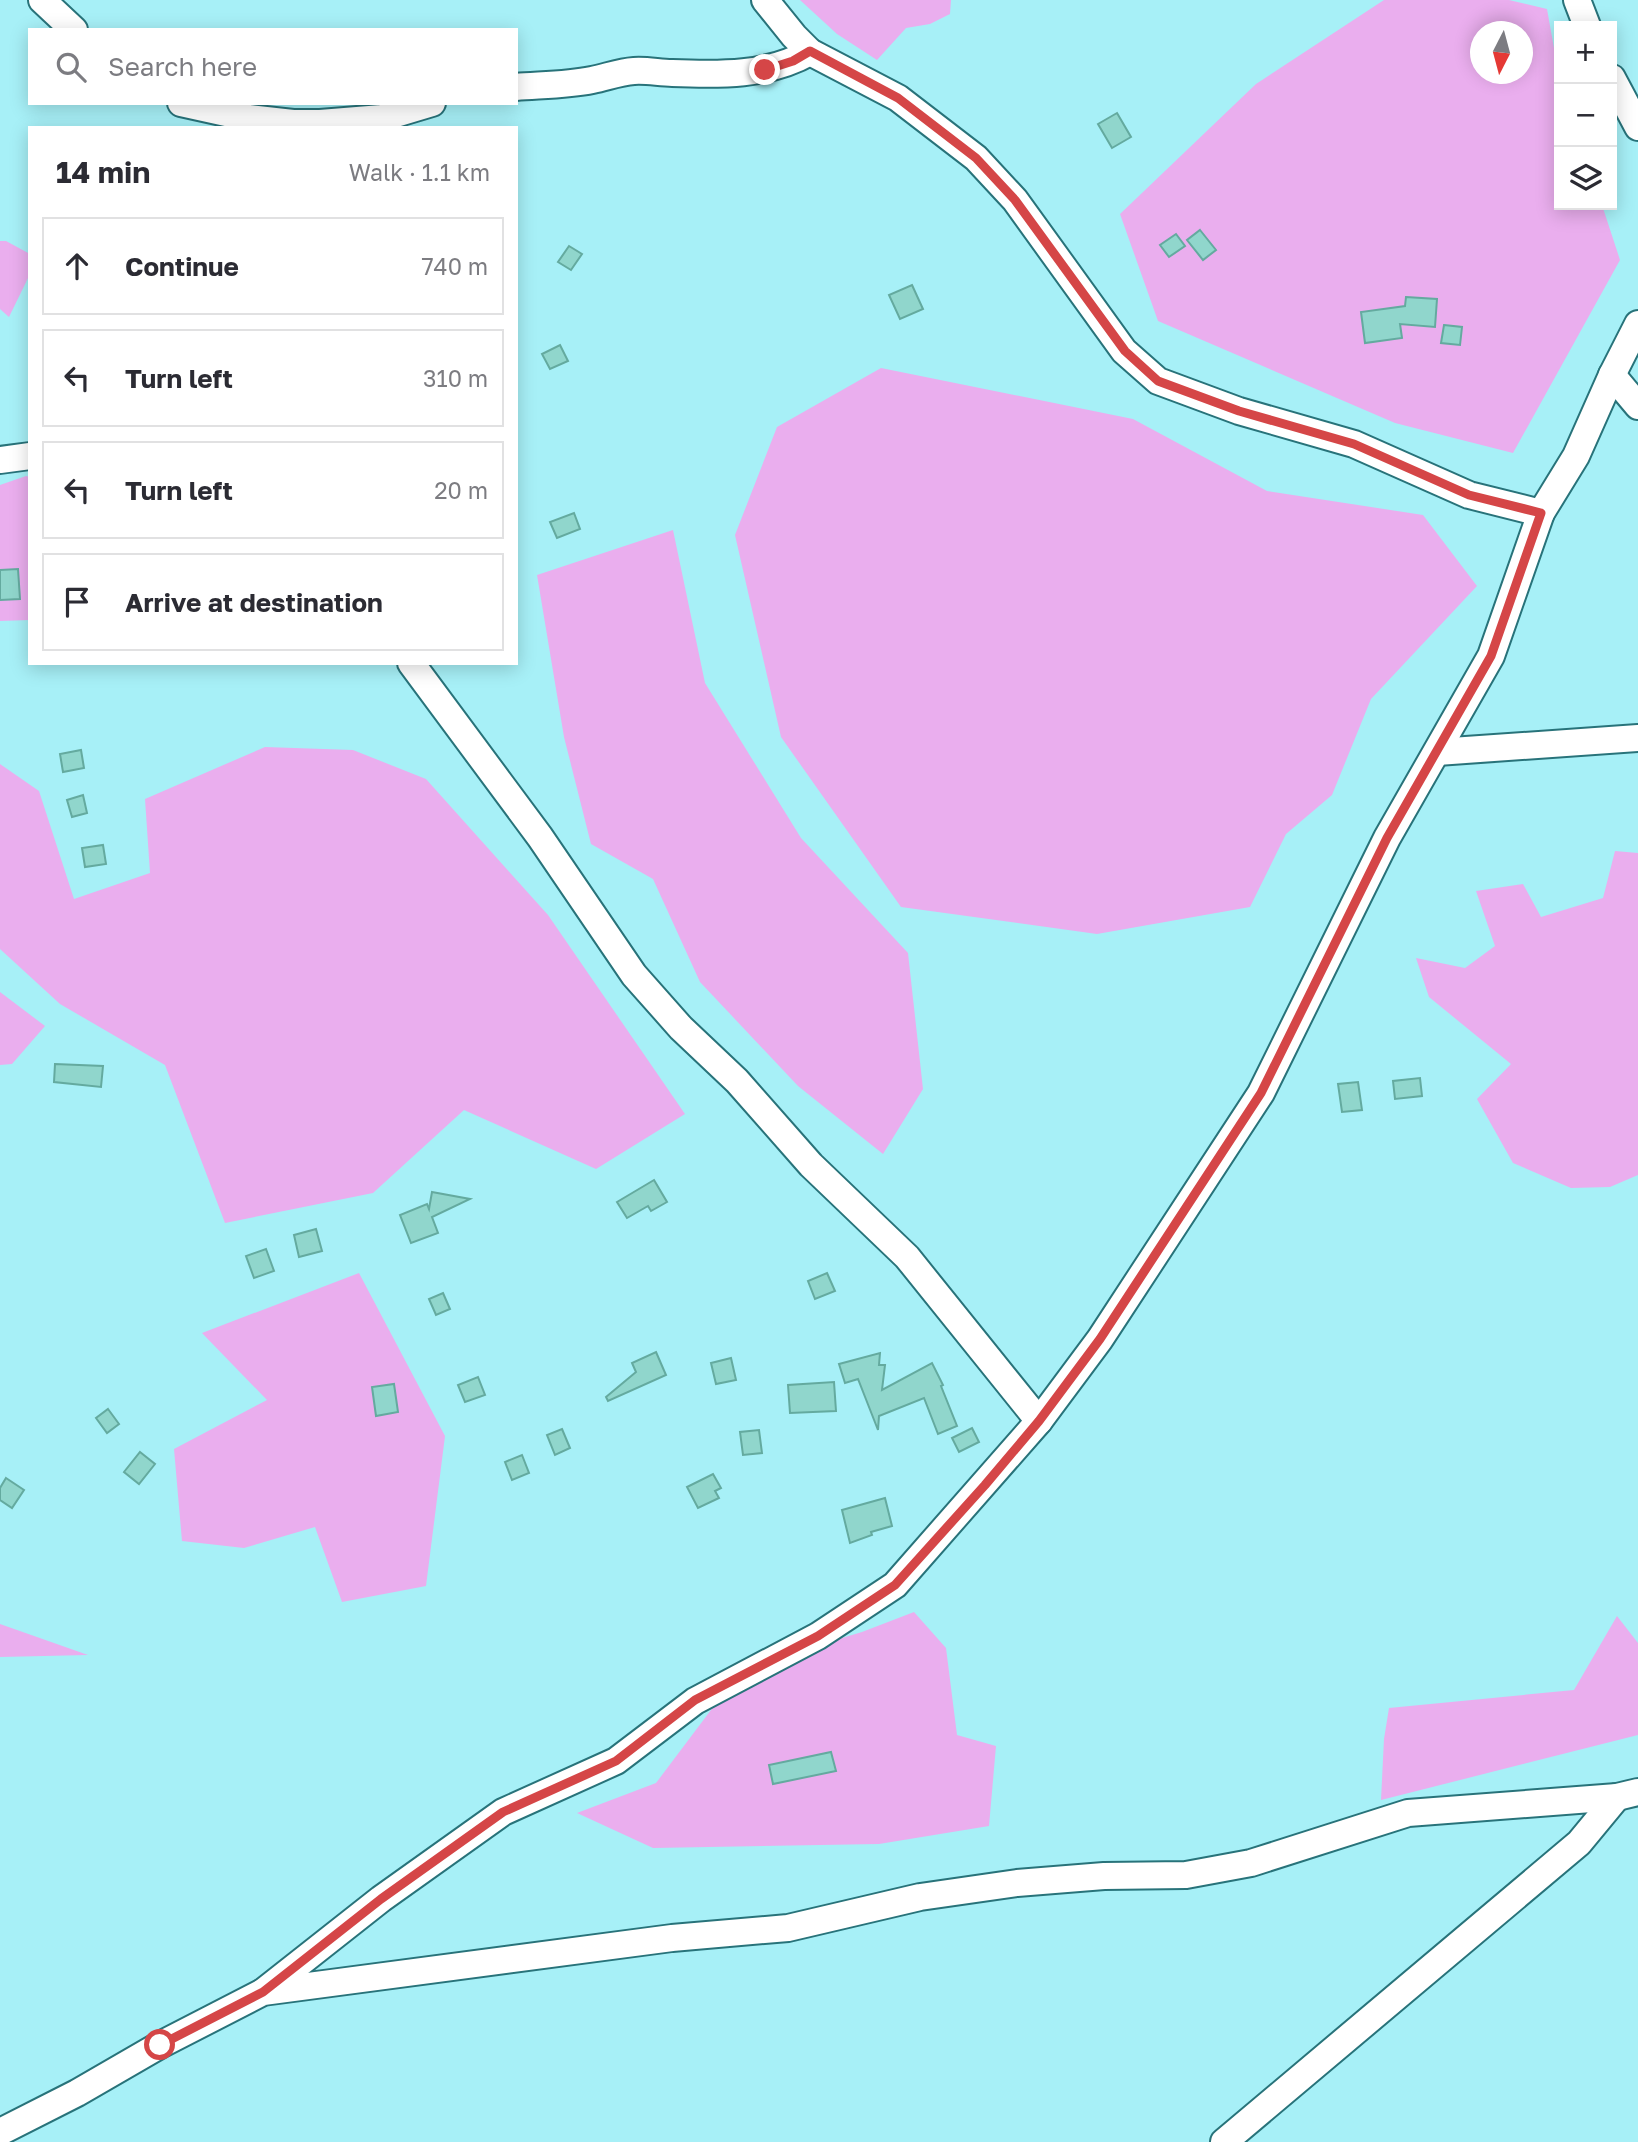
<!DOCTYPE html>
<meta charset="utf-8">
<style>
:root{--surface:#fff;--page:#f7f7f7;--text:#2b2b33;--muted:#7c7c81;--line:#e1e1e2}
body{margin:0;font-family:"Golos Text",sans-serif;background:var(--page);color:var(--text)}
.controls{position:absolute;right:21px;top:21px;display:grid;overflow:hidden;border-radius:0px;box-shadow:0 4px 18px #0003}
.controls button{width:63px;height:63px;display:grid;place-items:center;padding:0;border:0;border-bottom:2px solid var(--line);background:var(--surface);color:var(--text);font:35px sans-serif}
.compass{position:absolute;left:1470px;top:21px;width:63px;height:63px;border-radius:50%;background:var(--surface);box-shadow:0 4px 18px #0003;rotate:186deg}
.stop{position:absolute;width:21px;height:21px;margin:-16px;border:5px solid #d54647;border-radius:50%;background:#fff}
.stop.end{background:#d54647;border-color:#fff;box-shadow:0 2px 7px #0008}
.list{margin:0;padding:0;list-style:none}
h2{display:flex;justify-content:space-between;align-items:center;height:91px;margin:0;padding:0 28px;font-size:30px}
h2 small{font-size:23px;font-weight:400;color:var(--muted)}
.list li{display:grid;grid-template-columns:46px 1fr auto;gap:21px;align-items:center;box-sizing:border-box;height:98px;margin:0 14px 14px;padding:0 14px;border:2px solid var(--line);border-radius:0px}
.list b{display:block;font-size:26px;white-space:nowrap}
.list em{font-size:23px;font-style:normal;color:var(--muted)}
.icon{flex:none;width:38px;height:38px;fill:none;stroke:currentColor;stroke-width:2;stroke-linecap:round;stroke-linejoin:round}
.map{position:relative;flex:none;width:1638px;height:2142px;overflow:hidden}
.search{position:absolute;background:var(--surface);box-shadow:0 4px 18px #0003;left:28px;top:28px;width:490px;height:77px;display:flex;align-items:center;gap:18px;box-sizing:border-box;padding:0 24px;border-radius:0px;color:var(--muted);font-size:26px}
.panel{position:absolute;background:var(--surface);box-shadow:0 4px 18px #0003;left:28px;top:126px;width:490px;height:539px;border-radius:0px}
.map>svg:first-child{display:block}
</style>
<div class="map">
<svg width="1638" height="2142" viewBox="0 0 1638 2142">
<rect width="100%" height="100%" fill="#a7f0f7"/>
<g fill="#eaaeee" fill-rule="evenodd">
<polygon points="800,0 951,0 950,14 930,24 906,28 877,60 837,34"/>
<path d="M 1384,0 L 1509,0 L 1547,9 L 1559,76 L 1559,205 L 1602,205 L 1620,260 L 1513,453 L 1395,423 L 1158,321 L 1120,214 L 1256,84 ZM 1480,32 L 1522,32 L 1522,74 L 1480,74 Z"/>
<polygon points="0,241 6,241 30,254 30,274 9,317 0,309"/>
<polygon points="881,368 1133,419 1267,491 1423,515 1477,586 1371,699 1332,795 1286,834 1250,907 1097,934 901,907 781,737 735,535 777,427"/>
<polygon points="26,476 30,477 30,620 0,621 0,485"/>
<polygon points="673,530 705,683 801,838 908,953 923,1089 883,1154 798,1086 700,982 653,879 591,844 564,737 537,575"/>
<polygon points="265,747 353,750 426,779 548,915 685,1114 596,1169 464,1110 373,1193 225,1223 165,1065 60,1004 0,949 0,764 39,791 74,899 150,873 145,799"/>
<polygon points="1615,851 1638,853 1638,1175 1610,1187 1571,1188 1513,1163 1477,1099 1511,1064 1429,997 1416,958 1465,968 1495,946 1476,891 1523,884 1541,917 1603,898"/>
<polygon points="0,992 45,1026 12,1064 0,1065"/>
<polygon points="359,1273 445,1436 426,1586 342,1602 315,1527 244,1548 182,1541 174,1449 267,1400 202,1333"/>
<polygon points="914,1612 946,1648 957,1735 996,1746 989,1826 879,1844 653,1848 577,1813 656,1783 720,1698 812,1647 862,1632"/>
<polygon points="1617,1616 1638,1643 1638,1735 1381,1800 1384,1739 1389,1708 1574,1690"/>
<polygon points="0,1624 88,1655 0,1657"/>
</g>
<g fill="#90d6cc" stroke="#64aa9f" stroke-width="2">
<polygon points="1117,113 1131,137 1112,148 1098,124"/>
<polygon points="1200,230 1216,250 1203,260 1187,240"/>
<polygon points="1176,234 1185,246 1169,257 1160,245"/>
<polygon points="569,246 582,254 571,270 558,262"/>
<polygon points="912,285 923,309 900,319 889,295"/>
<polygon points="1406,297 1437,299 1435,327 1400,324 1402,338 1365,343 1361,312 1405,306"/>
<polygon points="1444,325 1462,327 1460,345 1441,343"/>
<polygon points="560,345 568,361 550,369 542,354"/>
<polygon points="574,513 580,529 557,538 550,522"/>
<polygon points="18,569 20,599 0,600 0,570"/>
<polygon points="81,750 84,768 63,772 60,754"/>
<polygon points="83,795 87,813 72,817 67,800"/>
<polygon points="103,845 106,864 85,867 82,848"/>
<polygon points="55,1064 103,1066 101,1087 54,1082"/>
<polygon points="1420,1078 1422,1096 1395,1099 1393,1081"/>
<polygon points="1358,1082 1362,1110 1342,1112 1338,1084"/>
<polygon points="654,1180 667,1202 651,1211 648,1206 627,1218 617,1202"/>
<polygon points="432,1192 470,1199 432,1217 438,1233 411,1243 400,1215 427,1204 429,1209"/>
<polygon points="316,1229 322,1251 299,1257 294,1235"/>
<polygon points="266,1249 274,1271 254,1278 246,1256"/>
<polygon points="827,1273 835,1291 815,1299 808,1281"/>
<polygon points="443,1293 450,1309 436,1315 429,1299"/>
<polygon points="656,1352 666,1375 608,1401 606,1397 636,1372 632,1363"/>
<polygon points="880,1353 879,1365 885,1365 882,1390 932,1363 943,1385 941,1386 957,1426 938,1434 924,1398 879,1416 878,1430 858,1379 845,1383 839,1364"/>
<polygon points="731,1358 736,1380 716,1384 711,1363"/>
<polygon points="478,1377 485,1395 465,1402 458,1385"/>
<polygon points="834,1382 836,1411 790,1413 788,1385"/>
<polygon points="394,1384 398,1412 376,1416 372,1387"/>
<polygon points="108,1409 119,1424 107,1433 96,1418"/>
<polygon points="972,1428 979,1442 959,1452 952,1438"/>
<polygon points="562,1429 570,1448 555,1455 547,1435"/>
<polygon points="759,1430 762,1453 743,1455 740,1432"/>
<polygon points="140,1452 155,1464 139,1484 124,1472"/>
<polygon points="522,1455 529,1473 512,1480 505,1462"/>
<polygon points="713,1474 721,1488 715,1491 719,1498 698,1508 687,1487"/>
<polygon points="6,1478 24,1490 12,1508 0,1500 0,1488"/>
<polygon points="885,1498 892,1526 871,1532 872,1535 850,1543 842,1510"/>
<polygon points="831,1752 836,1771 773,1784 769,1765"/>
</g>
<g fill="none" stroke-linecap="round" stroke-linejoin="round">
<defs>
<g id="minor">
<polyline points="42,0 74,30"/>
<polyline points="765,0 794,36 810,52 898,98 976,158 1015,200 1124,351 1158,381 1239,411 1354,444 1469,495 1541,513"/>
<polyline points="1577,0 1587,26"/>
<polyline points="1612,78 1638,127"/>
<path d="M 516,87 C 541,85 568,85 592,80 C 607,77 619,72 634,71 C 647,70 660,73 672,73 C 720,75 768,76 810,52"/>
<polyline points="181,103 249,118 293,123 320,123 382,118 432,103"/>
<polyline points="1612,375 1638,406"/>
<polyline points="0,460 30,456"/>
<polyline points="411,663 540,837 634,975 681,1028 737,1081 811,1165 907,1257 1039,1421"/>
<polyline points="1437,752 1638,738"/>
<polyline points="263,1992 381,1899 503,1812 616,1761 695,1701 818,1636 895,1585 1039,1421 1100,1339 1261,1093 1387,838 1491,656 1541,513 1576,456 1612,375 1638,324"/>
<polyline points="0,2132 77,2093 160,2045 263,1992 672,1938 788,1928 920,1897 1017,1883 1104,1876 1186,1875 1251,1863 1408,1813 1617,1797 1638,1792"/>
<polyline points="1224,2142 1579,1843 1617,1797"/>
</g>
</defs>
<use href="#minor" stroke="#28737a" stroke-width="30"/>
<use href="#minor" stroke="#fff" stroke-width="26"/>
</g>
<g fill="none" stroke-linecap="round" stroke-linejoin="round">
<polyline stroke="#d54647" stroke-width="9" points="160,2045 263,1992 381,1899 503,1812 616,1761 695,1700 818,1636 895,1585 985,1485 1039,1421 1100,1339 1261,1093 1387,838 1491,656 1541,513 1469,495 1354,444 1239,411 1158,381 1125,351 1015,200 976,158 898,98 810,51 793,61 765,70"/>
</g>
</svg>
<div class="controls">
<button>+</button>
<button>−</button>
<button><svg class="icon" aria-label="layers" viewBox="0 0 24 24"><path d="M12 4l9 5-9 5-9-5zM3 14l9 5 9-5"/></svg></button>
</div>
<svg class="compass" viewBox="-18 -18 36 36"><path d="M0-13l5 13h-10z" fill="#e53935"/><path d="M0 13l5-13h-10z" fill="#7c7c81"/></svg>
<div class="stop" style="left:160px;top:2045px"></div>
<div class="stop end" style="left:765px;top:70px"></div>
<div class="search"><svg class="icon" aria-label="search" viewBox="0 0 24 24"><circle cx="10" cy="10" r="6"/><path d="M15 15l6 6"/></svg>Search here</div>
<section class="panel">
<h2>14 min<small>Walk · 1.1 km</small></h2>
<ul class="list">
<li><svg class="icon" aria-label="ahead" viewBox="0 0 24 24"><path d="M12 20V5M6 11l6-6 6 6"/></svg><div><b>Continue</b></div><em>740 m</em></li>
<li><svg class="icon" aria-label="left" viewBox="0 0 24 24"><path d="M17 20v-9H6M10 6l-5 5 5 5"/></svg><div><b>Turn left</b></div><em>310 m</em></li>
<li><svg class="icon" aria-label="left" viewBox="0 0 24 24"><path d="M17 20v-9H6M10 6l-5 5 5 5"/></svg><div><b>Turn left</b></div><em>20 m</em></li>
<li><svg class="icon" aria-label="arrive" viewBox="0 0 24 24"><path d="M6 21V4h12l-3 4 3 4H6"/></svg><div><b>Arrive at destination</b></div></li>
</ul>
</section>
</div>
